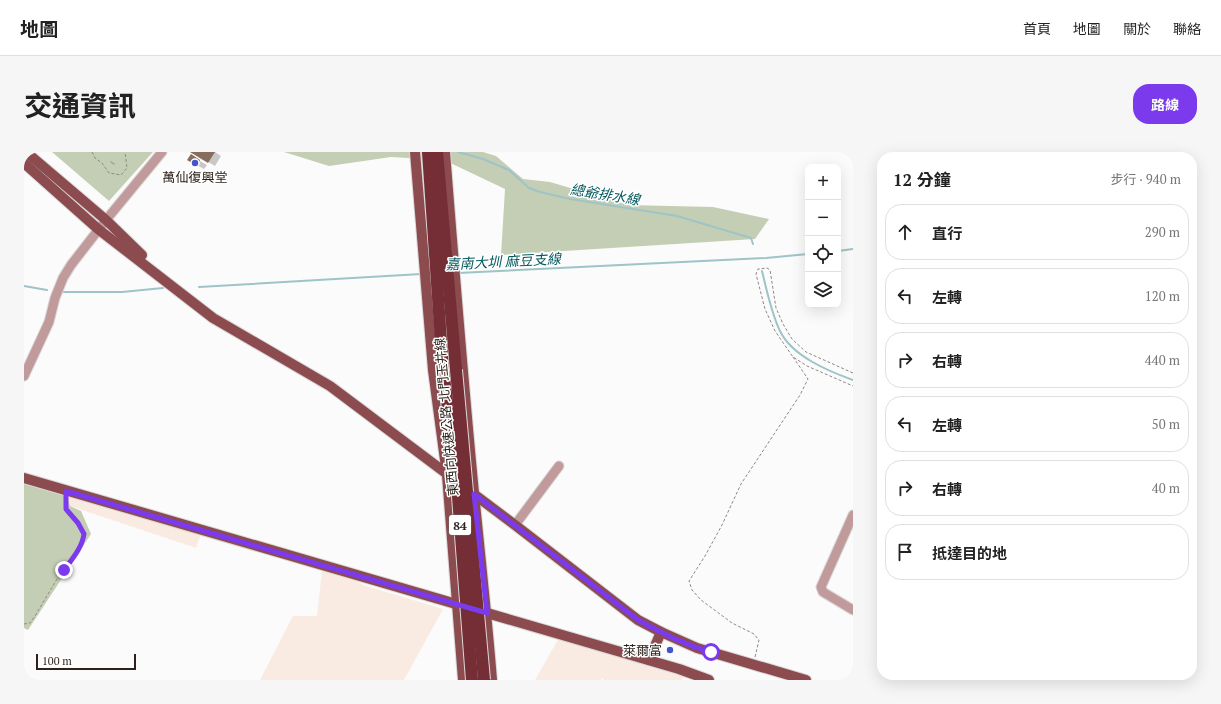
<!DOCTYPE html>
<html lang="zh-TW">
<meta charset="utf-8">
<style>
:root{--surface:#fff;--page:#f6f6f6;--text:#222;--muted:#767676;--line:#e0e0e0;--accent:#7c3aed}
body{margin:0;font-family:"PT Serif","Noto Sans TC",serif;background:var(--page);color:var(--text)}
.controls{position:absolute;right:12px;top:12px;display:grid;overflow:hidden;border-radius:8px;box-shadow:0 4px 16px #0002}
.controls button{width:36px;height:36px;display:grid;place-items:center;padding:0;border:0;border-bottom:1px solid var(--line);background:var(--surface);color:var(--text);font:20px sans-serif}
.scale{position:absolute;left:12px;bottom:10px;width:100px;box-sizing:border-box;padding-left:4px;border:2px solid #2c221b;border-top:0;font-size:11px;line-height:14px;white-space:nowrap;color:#2c221b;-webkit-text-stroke:3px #fff;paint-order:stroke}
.stop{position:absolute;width:12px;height:12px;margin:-9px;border:3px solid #7c3aed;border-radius:50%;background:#fff}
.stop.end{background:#7c3aed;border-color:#fff;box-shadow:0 1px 4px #0008}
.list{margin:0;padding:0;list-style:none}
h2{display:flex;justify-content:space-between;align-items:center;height:52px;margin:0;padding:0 16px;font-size:17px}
h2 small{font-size:13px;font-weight:400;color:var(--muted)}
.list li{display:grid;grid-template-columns:26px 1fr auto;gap:12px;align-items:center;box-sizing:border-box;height:56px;margin:0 8px 8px;padding:0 8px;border:1px solid var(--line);border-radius:16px}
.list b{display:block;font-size:15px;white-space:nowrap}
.list em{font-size:13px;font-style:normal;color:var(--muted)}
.icon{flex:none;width:22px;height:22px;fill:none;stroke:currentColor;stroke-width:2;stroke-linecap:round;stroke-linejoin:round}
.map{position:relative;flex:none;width:829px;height:528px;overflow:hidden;border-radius:16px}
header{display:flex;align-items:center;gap:24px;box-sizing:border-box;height:56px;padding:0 20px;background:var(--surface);border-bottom:1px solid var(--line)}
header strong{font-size:19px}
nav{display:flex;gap:22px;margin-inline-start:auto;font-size:14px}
.intro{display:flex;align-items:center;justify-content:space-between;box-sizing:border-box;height:96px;padding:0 24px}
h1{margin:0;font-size:28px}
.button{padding:10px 18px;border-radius:16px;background:var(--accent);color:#fff;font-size:14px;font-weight:700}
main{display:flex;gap:24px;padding:0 24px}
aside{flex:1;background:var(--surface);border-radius:16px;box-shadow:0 4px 16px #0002}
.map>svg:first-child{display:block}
</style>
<header>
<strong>地圖</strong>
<nav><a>首頁</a><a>地圖</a><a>關於</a><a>聯絡</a></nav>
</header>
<div class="intro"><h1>交通資訊</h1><a class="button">路線</a></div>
<main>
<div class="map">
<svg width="829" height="528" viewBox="0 0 829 528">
<rect width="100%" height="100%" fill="#fbfbfb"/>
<g fill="#faebe2">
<polygon points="41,337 179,376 172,396 46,354"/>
<polygon points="299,409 339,433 419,457 380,528 236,528 269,464 293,464"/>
<polygon points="535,486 583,502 660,524 658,528 580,528 578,526 577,528 511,528"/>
</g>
<g fill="#c4ceb5">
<polygon points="28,0 129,0 85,49"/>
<polygon points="260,0 459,0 472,4 499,27 526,30 604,53 689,55 745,67 731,87 477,103 481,37 420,8 367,5 305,14"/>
<polygon points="0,326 41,337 46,354 57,359 67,382 4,478 0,476"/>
</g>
<g fill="#0003">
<polygon points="167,0 191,0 197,4 191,14"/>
<polygon points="167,4 183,13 180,17 164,8"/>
<polygon points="87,9 91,12 90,13 86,10"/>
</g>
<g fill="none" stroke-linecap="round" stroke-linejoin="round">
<g stroke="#9ec4c7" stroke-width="2">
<polyline points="434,0 459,7 485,18 505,36 516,40 546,47 653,64 727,86 729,92"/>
<polyline points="814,99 829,97"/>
<path d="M 738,119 C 743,139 747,160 756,179 C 768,204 804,219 829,228"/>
<polyline points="434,121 742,106 784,102"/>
<polyline points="0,134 23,138"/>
<polyline points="175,135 397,122"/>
<polyline points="39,140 98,140 139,136"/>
</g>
</g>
<g fill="#876d5d">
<polygon points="166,0 191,0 184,11"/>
<polygon points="167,2 176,8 173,14 163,8"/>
</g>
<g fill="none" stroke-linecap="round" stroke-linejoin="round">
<defs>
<g id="minor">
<polyline points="0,224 25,170 31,146 39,126 47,113 82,68 138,0"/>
<polyline points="829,363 797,435 799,440 829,458"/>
<polyline points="491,373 535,314"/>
</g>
<g id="major">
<polyline points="2,0 82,68 118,103"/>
<polyline points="391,0 409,218 423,323 439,528"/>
<path d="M 421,0 C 430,114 439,228 450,341 C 456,403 463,465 468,528"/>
<polyline points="0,11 74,77 189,166 306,234 491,373 614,468 637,480 673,496 782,528"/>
<polyline points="0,326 655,517 685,528"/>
<polyline points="625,508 637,480"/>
</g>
<g id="highway">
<polyline points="404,0 419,218"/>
<polyline points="413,0 432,218"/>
</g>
</defs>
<use href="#minor" stroke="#dad8d7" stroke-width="11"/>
<use href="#major" stroke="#dad8d7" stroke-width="12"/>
<use href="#highway" stroke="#dad8d7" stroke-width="14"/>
<g stroke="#8f8986" stroke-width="1" stroke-dasharray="3 2" stroke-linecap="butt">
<polyline points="68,0 71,6 78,11 85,21 97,23 103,16 101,0"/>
<polyline points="829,221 782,200 768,187 759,172 752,156 746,118 743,116 734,117 732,122 733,126 741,157 751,179 769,205 783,214 829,234"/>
<polyline points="0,472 6,471 11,464 39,417 52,402 60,387 60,382 58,377 42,357 42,347"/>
<polyline points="731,505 735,488 730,482 708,471 677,448 668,438 665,429 681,404 698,373 717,332 776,243 784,227 769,205"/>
</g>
<use href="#minor" stroke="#c19b9c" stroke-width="9"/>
<use href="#major" stroke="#8b4b4f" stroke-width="10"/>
<use href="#highway" stroke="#752e35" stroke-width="12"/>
<defs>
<g id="highway-bridge">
<polyline points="419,218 432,318 448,528"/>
<polyline points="432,218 460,528"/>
</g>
</defs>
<use href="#highway-bridge" stroke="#dad8d7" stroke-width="14" stroke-linecap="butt"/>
<use href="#highway-bridge" stroke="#752e35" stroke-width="12"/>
</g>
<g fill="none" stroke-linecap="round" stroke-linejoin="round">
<path stroke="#7c3aed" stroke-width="5" d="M 40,418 C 48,407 58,396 60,382 L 54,371 L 42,357 L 42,339 L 463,461 L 450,342 L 614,468 C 638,481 661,493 687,500"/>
</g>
<g fill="#4455ca" stroke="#fff" stroke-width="1.5">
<circle cx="171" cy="11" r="4"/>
<circle cx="646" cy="498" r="4"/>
</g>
<g text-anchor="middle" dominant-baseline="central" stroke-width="3" stroke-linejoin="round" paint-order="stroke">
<rect fill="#fff" stroke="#6b645f" stroke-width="1" x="425" y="363" width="22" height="20" rx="3"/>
<g font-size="12" font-weight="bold" fill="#2c221b">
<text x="436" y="373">84</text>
</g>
<g font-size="13" fill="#2c221b" stroke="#fff">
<text x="171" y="25">萬仙復興堂</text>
<text x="638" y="498" text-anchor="end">萊爾富</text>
</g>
<g font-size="13" fill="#2c221b" stroke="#fff">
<text transform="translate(422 265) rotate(-95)">東西向快速公路 北門玉井線</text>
</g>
<g font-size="14" font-style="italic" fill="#04595e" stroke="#fff">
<text transform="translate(581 42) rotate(9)">總爺排水線</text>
<text transform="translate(479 109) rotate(-3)">嘉南大圳 麻豆支線</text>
</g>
</g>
</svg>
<div class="controls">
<button>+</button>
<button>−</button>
<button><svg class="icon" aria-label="locate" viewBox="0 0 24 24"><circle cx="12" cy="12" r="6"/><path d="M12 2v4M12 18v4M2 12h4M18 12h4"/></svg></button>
<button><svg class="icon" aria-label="layers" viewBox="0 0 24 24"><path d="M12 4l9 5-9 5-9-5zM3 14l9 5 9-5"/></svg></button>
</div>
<div class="scale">100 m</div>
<div class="stop" style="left:687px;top:500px"></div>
<div class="stop end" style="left:40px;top:418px"></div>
</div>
<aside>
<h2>12 分鐘<small>步行 · 940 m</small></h2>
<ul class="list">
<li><svg class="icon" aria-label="ahead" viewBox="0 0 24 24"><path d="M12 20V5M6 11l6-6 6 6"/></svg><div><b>直行</b></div><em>290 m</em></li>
<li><svg class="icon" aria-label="left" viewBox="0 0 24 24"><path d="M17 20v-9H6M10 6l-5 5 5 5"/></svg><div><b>左轉</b></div><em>120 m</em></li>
<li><svg class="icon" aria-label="right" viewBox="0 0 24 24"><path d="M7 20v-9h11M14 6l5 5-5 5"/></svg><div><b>右轉</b></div><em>440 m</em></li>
<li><svg class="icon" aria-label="left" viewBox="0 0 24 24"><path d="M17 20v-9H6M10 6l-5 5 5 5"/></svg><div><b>左轉</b></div><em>50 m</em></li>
<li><svg class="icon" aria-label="right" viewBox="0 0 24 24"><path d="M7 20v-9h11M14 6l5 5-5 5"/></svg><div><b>右轉</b></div><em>40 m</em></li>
<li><svg class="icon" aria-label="arrive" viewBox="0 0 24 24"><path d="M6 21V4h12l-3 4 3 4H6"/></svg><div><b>抵達目的地</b></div></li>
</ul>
</aside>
</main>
